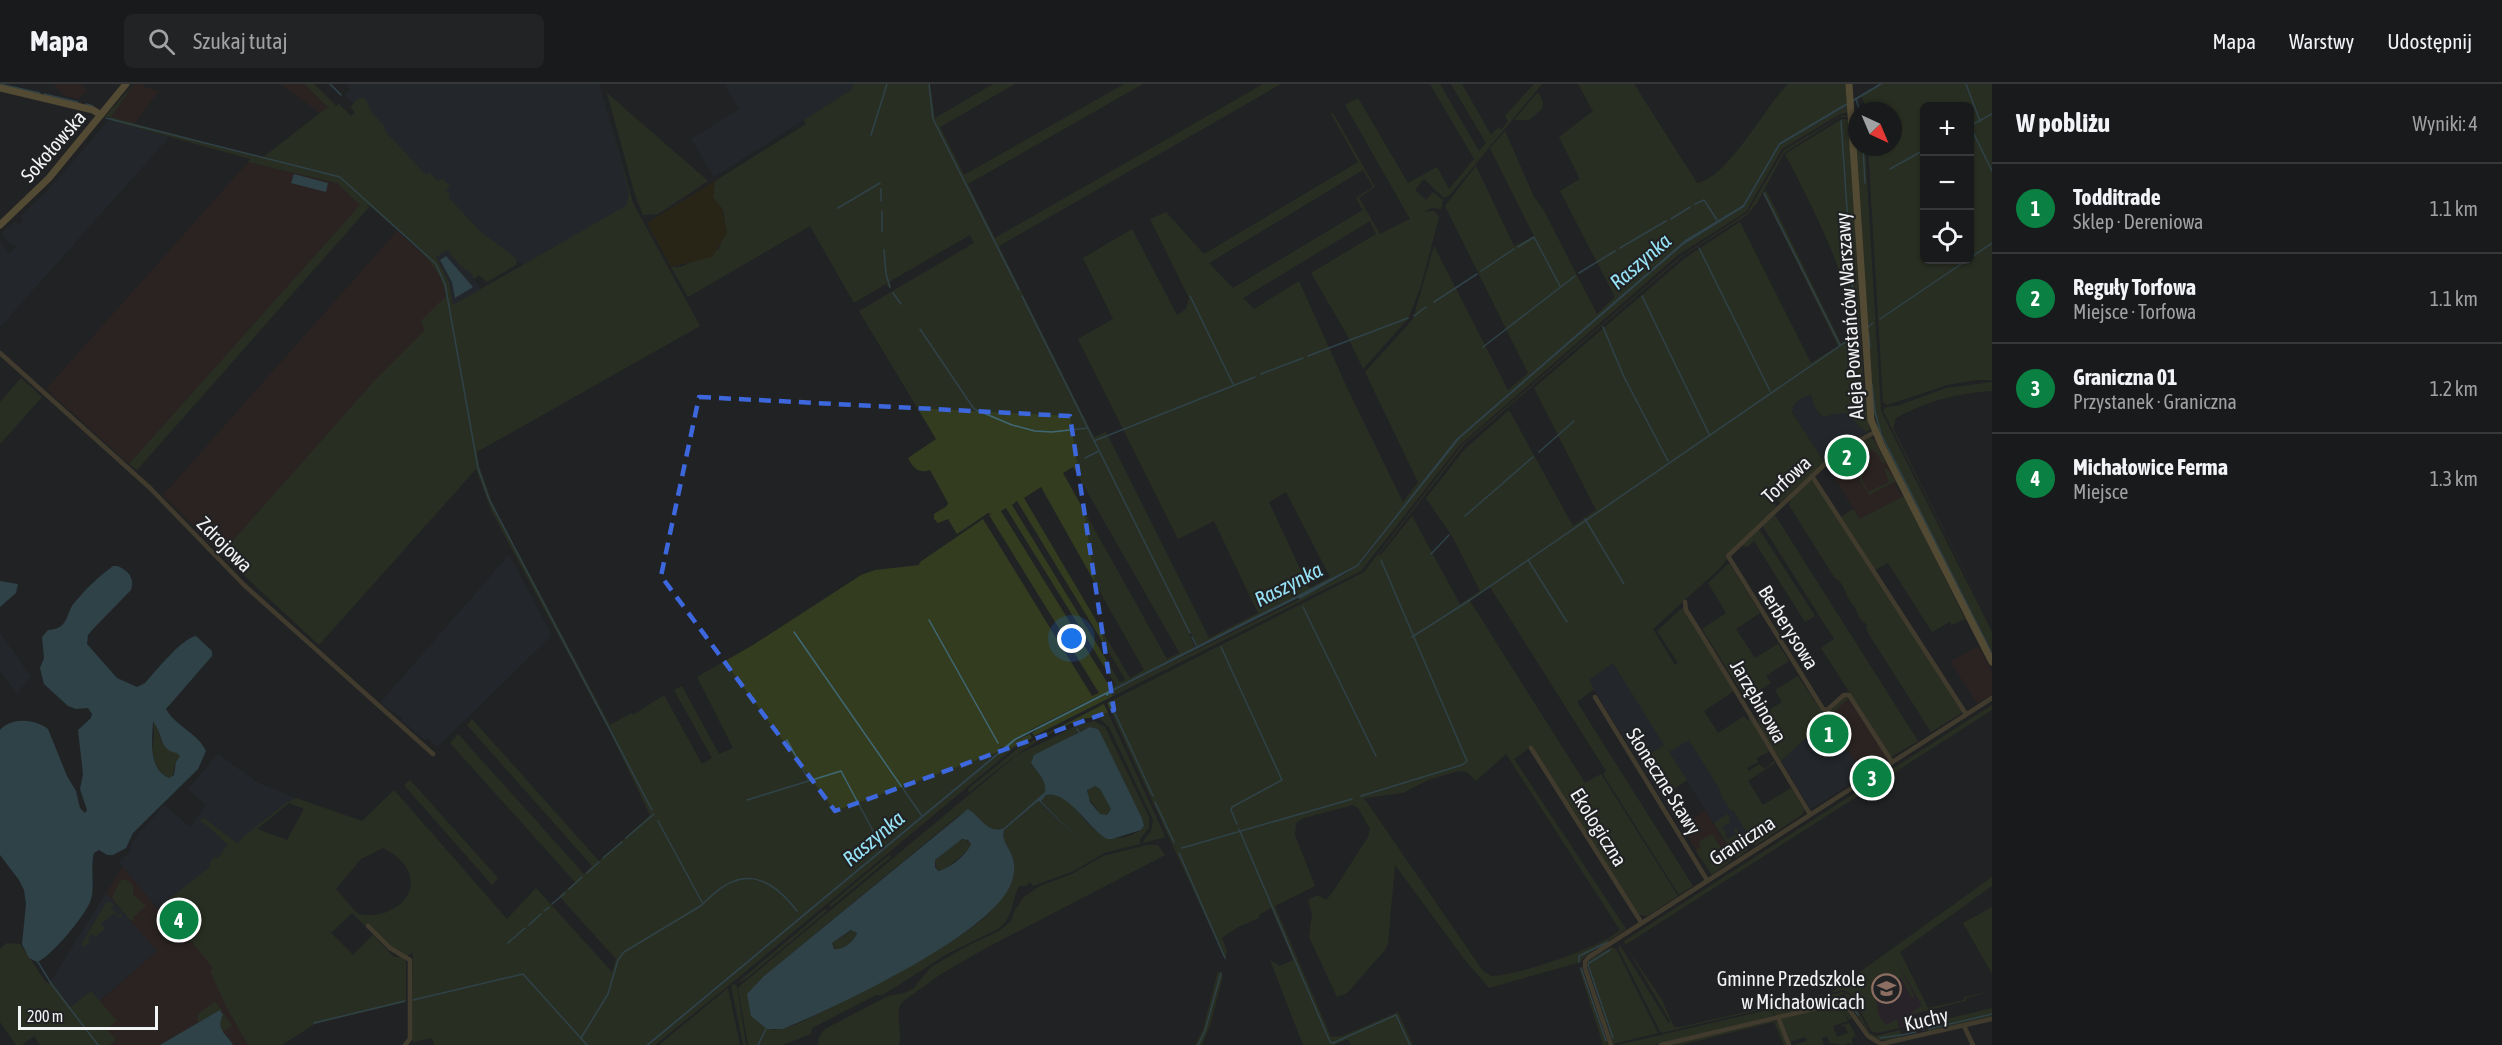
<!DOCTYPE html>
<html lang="pl">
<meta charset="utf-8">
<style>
:root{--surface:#191a1b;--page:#222324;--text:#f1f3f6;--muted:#9fa1a3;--line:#37383a;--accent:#0b8043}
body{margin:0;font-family:"Asap Condensed",sans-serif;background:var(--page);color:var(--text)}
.controls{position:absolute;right:18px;top:18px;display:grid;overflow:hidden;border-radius:9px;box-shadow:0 2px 4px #0004}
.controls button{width:54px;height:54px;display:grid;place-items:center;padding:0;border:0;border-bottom:2px solid var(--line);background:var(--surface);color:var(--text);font:30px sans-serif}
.compass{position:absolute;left:1848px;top:18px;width:54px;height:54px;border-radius:50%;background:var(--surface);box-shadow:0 2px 4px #0004;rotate:136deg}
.scale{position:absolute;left:18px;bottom:15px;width:140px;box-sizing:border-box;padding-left:6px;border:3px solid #f2f3f5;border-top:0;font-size:16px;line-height:21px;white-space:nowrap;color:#f2f3f5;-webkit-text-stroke:4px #212224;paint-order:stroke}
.you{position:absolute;left:1072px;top:555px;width:21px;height:21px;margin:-15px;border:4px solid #fff;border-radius:50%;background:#1a73e8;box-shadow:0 0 0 9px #1a73e833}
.badge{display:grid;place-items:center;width:39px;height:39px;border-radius:50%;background:var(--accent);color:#fff;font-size:20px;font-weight:700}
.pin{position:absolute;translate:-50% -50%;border:3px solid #fff;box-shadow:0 2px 6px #0006}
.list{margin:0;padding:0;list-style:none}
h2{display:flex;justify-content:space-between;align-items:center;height:78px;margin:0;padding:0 24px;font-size:26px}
h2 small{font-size:20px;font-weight:400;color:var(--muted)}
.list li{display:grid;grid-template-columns:39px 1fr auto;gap:18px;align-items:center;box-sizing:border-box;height:90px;padding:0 24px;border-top:2px solid var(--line)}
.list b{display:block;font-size:22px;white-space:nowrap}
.list p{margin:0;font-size:20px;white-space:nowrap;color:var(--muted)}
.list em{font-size:20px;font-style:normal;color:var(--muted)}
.icon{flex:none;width:33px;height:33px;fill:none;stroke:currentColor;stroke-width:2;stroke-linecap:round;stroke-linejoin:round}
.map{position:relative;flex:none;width:1992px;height:961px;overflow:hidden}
header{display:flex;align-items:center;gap:36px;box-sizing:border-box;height:84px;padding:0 30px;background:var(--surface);border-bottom:2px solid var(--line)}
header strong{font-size:28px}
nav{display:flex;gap:33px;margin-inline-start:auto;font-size:21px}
.search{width:420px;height:54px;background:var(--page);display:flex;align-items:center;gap:15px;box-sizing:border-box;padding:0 21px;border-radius:9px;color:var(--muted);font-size:22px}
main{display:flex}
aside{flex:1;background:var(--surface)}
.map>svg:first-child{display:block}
</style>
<header>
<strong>Mapa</strong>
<div class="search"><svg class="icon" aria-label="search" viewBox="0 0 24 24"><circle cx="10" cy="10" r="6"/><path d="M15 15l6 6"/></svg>Szukaj tutaj</div>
<nav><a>Mapa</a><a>Warstwy</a><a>Udostępnij</a></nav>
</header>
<main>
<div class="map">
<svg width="1992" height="961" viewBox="0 0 1992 961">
<rect width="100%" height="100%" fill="#212224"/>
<g fill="#36241e">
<polygon points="53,0 80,0 87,7 78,15 63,11"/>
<polygon points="134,0 143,0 145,3 159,7 134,40 111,33"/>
<polygon points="280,0 305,0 329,23 320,29"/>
<polygon points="248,78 337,99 360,121 129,380 46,305"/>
<polygon points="397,147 435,181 445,201 446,212 425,246 376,295 221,470 163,411"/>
<polygon points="1868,354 1875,355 1897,396 1895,401 1903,413 1860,435 1829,386"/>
<polygon points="1979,562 1992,588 1992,611 1977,619 1950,577"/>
<polygon points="1847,613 1888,675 1864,691 1826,635"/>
<polygon points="1705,726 1733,771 1731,772 1732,776 1711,790 1681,742"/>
<polygon points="123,782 157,825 169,815 194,844 214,885 211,887 226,922 248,961 233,961 228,952 225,953 220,943 220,926 160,961 110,961 116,956 107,945 100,917 157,867 106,809"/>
</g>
<g fill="#272b32">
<polygon points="347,0 599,0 633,119 523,181 481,152 345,11 351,6"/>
<polygon points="724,0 854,0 851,6 714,93 691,55 739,25"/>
<polygon points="109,36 169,53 0,243 0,158 9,170 16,163 12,159 10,160 1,149 15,138 20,140 23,137 21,132 48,106"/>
<polygon points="447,163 477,193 474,196 481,205 453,221 449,198 435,171"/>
<polygon points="1811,311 1819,331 1822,333 1841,328 1848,330 1867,348 1824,378 1792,327 1794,320 1802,313"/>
<polygon points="509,471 550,548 549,554 437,663 428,654 425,656 402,637 402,634 380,619"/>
<polygon points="0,549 31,593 17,609 0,586"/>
<polygon points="1613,579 1662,657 1682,644 1751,755 1744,759 1748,766 1736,774 1664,661 1651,669 1689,729 1676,737 1588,596"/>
<polygon points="1826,635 1864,691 1811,725 1781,677"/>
<polygon points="218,670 258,699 296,714 158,825 119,778 129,769 132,758 164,721 190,743 206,721 188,705"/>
<polygon points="106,809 157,867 99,917 91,907 71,923 51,897"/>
</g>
<polygon fill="#322430" points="1900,868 1929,927 1914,931 1916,940 1879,949 1871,947 1852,910 1855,900"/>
<g fill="#343c20" fill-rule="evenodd">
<path d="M 134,0 L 111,33 L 262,74 L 328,23 L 305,0 L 314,0 L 336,22 L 339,20 L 351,32 L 355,28 L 351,24 C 353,18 359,13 365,14 L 372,29 L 386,44 L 384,46 L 426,91 L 429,88 L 438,97 L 443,95 L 450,102 L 446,106 L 450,110 L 448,113 L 482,149 L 517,175 L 516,181 L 487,198 L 479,191 L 474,195 L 472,190 L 462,183 L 447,166 L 436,173 L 449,198 L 453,221 L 627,121 L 629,108 L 607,24 L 633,119 L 700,242 L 477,368 L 479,381 L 493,421 L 610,641 L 632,629 L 633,631 L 664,611 L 702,680 L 712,674 L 674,606 L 682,602 L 719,670 L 733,664 L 697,593 L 753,561 L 861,491 L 875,486 L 919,481 L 920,478 L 983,435 L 1092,612 L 1099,609 L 989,431 L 992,430 L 988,429 L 957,450 L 948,435 L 938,439 L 934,435 L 934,430 L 947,422 L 948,419 L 930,386 C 919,390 913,384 908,374 L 936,355 L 859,227 L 974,159 L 970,151 L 889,198 L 891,203 L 889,204 L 886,200 L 854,219 L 810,142 L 688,213 L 671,183 L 681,183 L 719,165 L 722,156 L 727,149 L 723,126 L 713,113 L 715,97 L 806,40 L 804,36 L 851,6 L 854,0 L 930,0 L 935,34 L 993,0 L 1015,0 L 940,43 L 964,91 L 1124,0 L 1143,0 L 968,100 L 995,154 L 1263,0 L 1281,0 L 999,162 L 1094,353 L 1106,348 L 1209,554 L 1258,529 L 1214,437 L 1178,455 L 1078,255 L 1113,235 L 1083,174 L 1132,145 L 1177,231 L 1186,225 L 1189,214 L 1150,135 L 1166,128 L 1204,170 L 1358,78 L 1331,30 L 1333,29 L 1375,103 L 1359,114 L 1380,150 L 1410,135 L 1345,21 L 1358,14 L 1408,99 L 1437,83 L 1449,105 L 1474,75 L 1430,0 L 1440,0 L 1479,67 L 1486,59 L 1451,0 L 1462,0 L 1491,51 L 1499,43 L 1501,46 L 1508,37 L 1505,32 L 1534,0 L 1542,0 L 1449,112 L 1444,114 L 1424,95 L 1415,106 L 1426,116 L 1433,108 L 1443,116 L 1441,125 L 1432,124 L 1422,128 L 1434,127 L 1439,133 L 1421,202 L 1408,235 L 1363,285 L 1346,249 L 1311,189 L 1376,150 L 1370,137 L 1243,214 L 1254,225 L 1299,197 L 1348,306 L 1403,418 L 1418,398 L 1365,288 L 1413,235 L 1434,162 L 1508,306 L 1528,289 L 1445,122 L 1476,82 L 1514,162 L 1534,152 L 1490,64 L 1505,47 L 1534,113 L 1543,125 L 1597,230 L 1615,213 L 1560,107 L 1580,95 L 1559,53 L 1593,27 L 1578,0 L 1634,0 L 1697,99 C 1727,95 1765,23 1788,0 L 1847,0 L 1848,19 L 1779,59 L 1743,121 L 1685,156 L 1456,355 L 1357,481 L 1199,562 L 1197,561 L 1191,549 L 1189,549 L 1195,564 L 1034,644 L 1003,664 L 1001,663 L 1000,666 L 924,730 L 921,730 L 921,732 L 646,961 L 434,961 L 432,954 L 414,958 L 412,955 L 413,869 L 406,872 L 394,866 L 368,840 L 365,842 L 352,829 L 331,849 L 353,871 L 373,851 L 394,873 L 402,873 L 406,877 L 406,918 L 315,940 L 282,961 L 248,961 L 226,922 L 210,887 L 213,884 L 186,851 L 193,844 L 169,815 L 211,782 L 209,780 L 214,773 L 217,775 L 228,761 L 202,737 L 199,740 L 202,734 L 205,735 L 238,760 L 243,753 L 286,719 L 296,714 L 362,737 L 394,706 L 507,835 L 536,804 L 612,888 L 616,875 L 559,812 L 575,798 L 450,659 L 458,650 L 584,790 L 592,782 L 467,641 L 472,635 L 599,777 L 650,731 L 609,646 L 491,426 L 476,385 L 319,561 L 221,470 L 376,295 L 425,246 L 421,237 L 446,212 C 441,175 396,147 370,122 L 137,386 L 129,380 L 360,121 L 337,99 L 248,78 L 250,75 L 109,36 L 110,33 L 105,32 ZM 1363,86 L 1373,103 L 1356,114 L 1363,126 L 1233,204 L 1209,179 ZM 1073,383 L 1179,568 L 1179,569 L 1167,575 L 1063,389 ZM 1041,403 L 1144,586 L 1130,594 L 1024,414 ZM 1286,408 L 1330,493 L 1309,504 L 1269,418 ZM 1017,417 L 1125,595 L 1125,596 L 1120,598 L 1012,421 ZM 1006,424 L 1115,600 L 1115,601 L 1110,603 L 1001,427 ZM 289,719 L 304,725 L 287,756 L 257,745 ZM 383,764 C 438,792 402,839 358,830 L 336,805 L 361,775 Z"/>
<path d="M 1883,0 L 1992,0 L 1992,296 L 1976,296 L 1947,301 L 1887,321 L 1883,318 L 1868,63 L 1893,63 L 1893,27 L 1866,27 L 1862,12 ZM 1924,22 L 1970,22 L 1970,176 L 1924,176 Z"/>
<polygon points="1538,8 1543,18 1542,25 1529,36 1514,36"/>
<polygon points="607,9 708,97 658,130 643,131 635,111"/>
<polygon points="1848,21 1849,28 1840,30 1782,65 1746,128 1678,171 1460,361 1361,487 1034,652 1032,649 1041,643 1105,611 1108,613 1109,609 1300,515 1347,489 1362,478 1456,357 1683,161 1744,123 1780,61"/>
<path d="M 1843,31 L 1849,33 L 1840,33 L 1784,69 L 1757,119 L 1747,131 L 1683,172 L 1465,360 L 1379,470 L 1380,472 L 1412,432 L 1460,520 L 1480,507 L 1453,454 L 1426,414 L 1465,365 L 1509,326 L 1573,442 L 1596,426 L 1534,304 L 1685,174 L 1740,138 L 1811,279 L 1838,262 L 1763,110 L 1766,106 L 1841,259 L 1855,251 C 1848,190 1813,124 1785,70 L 1842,35 L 1849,36 L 1864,305 L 1870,346 L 1867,348 L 1864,346 C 1843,328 1853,326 1822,333 L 1815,324 L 1811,311 C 1802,312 1793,318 1792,328 L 1824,378 L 1780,419 L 1774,412 L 1777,410 L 1772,403 L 1764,408 L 1770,418 L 1776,421 L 1774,426 L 1725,472 L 1727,475 L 1721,483 L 1653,545 L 1675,581 L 1678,579 L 1657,547 L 1683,523 L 1734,607 L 1704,627 L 1718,649 L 1744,632 L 1747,636 L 1751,634 L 1769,668 L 1756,674 L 1758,678 L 1747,684 L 1749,687 L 1759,680 L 1765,685 L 1774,677 L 1775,679 L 1748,697 L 1763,721 L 1791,704 L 1804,725 L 1803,730 L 1755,762 L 1733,726 L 1731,727 L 1720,710 L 1722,709 L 1689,656 L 1669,668 L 1687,696 L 1674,705 L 1651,669 L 1664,661 L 1613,579 L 1589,596 L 1594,605 L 1577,618 L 1693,802 L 1679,811 L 1603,690 L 1606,687 L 1490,503 L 1470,517 L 1585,699 L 1601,690 L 1678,812 L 1647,832 L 1639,831 L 1532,662 L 1514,675 L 1626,845 C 1616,853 1585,869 1581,878 L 1489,904 L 1465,876 L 1395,781 L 1388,859 L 1385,866 L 1347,909 L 1337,913 L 1309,853 L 1312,830 L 1308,816 L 1318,811 L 1326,816 L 1332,809 L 1368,753 L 1370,745 L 1358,724 L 1353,721 L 1304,734 L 1296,739 L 1295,751 L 1315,802 L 1275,822 L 1331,953 L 1342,952 L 1398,928 L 1413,961 L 1351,961 L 1348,955 L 1335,961 L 1303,961 L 1270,876 L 1280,882 L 1293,876 L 1271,824 L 1259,831 L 1259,834 L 1238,843 L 1222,854 L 1227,867 L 1225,875 L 1107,619 L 1364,488 L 1462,361 L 1680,173 L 1747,129 L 1784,66 ZM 1506,670 L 1620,846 C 1603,863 1516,892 1492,892 L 1483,887 L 1364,714 L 1403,709 L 1428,696 L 1458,687 L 1467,688 L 1476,697 Z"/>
<polygon points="1857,31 1857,63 1865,63 1881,327 1992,548 1992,573 1877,341 1873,325 1854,34"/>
<polygon points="21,294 42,313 0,360 0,318"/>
<path d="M 1992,298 L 1992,307 C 1958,309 1926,317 1896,334 L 1893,344 L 1992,543 L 1883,327 L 1886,323 L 1897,322 L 1946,304 Z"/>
<polygon points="1870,354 1874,356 1886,380 1882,378 1878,371 1871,365 1865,369 1862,366 1862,357"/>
<polygon points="1854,365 1863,384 1858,375 1854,378 1859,389 1864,387 1862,396 1868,408 1889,398 1884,384 1888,386 1896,397 1869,411 1847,375 1849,373 1845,372"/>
<path d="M 1813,396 L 1963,628 L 1931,648 L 1870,552 L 1866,544 L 1867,541 L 1859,533 L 1855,523 C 1846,516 1845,498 1834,493 L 1789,421 L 1791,415 L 1810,397 Z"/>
<polygon points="1904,412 1965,535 1952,541 1950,538 1932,548 1888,479 1875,486 1841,433 1853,425 1860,435"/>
<polygon points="1775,431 1918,657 1891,673 1821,564 1834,555 1762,441"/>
<polygon points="1759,445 1815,532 1805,538 1754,457 1747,463 1742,462"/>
<polygon points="1729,479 1760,529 1736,545 1755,574 1778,560 1789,577 1766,592 1771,599 1746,615 1702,545 1726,529 1708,499"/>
<polygon points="1798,592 1824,631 1846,613 1849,614 1781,677 1761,645 1757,633 1782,618 1775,606"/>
<path d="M 1104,620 L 1165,752 L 1163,754 L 1142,759 L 1151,747 L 1153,736 L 1109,643 L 1099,634 C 1067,628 993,688 969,709 L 968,705 L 1017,665 Z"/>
<polygon points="1992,621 1992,626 1625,861 1624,857"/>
<path d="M 1094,637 L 1105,643 L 1149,733 L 1149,744 L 1140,755 L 1140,760 L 1104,769 L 1074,787 L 1033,802 L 1030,798 L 1026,802 L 1019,802 C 1011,818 1014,833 998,845 L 947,870 L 883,911 L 876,911 L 812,944 L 811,950 L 782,961 L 748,961 L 738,904 L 742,900 L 1017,671 L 1076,642 ZM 1090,643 L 1098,645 L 1100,648 L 1142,734 L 1144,742 L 1141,746 C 1087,779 1080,701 1046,711 L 1041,717 L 1081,758 L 1038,717 L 1004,746 C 999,762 1023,770 1011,797 C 1004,815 989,831 973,843 C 929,874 881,899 833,922 C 814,931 794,945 773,946 L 764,892 L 958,732 L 970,726 C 980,735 989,751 1004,744 L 1046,708 C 1047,695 1037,689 1031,680 L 1078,648 Z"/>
<path d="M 154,638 C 162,652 159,666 178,668 L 180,672 L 175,680 L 173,691 L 169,694 C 153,686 151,667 154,652 C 154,647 153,643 154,638 Z"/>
<polygon points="1030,650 1032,654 1013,665 744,889 655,961 649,961 1013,658"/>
<polygon points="410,696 498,794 492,801 404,701"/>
<polygon points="1095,702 1100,705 1111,725 1107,731 1100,730 1088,713 1088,705"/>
<polygon points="1728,730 1730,739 1722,743 1726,749 1725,751 1728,755 1736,750 1734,745 1736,743 1748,766 1736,774 1714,739"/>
<polygon points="1712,750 1725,771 1732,776 1712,791 1696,767 1701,763 1699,758"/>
<polygon points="965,755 971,760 968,766 945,786 937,786 935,776 959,757"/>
<path d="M 1147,761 L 1158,761 L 1165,771 L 984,865 L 941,890 L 902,918 C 894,929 903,947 899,961 L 818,961 L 819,953 L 825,945 L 888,912 L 905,909 L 913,905 L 931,883 L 969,861 L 999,847 L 1011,837 L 1015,826 L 1024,813 L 1040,802 L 1072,790 L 1103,772 Z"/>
<polygon points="889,771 891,773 831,823 829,821"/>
<path d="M 1992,793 L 1992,802 L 1900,868 L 1928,924 L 1964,916 L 1964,913 L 1992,907 L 1966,914 L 1966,917 L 1913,930 L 1912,928 L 1922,922 L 1894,872 L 1914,912 L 1912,914 L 1901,894 C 1888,894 1884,903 1876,908 L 1874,913 L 1877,918 L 1878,930 L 1886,941 L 1897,935 L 1899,944 L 1877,949 L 1871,947 L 1852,911 L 1844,906 L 1661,949 L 1618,864 L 1620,861 L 1669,940 L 1670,937 L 1627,864 L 1662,916 L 1674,943 L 1680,943 L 1832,908 Z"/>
<polygon points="124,795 133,801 133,811 146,822 133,833 135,837 130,836 112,814 120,797"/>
<polygon points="110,818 114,821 111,824 118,831 122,830 122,833 118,833 114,829 101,840 105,845 95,853 92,850 87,855 90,858 84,863 82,859 106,819"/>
<polygon points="1992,823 1992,890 1963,839"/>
<polygon points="825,825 827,827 747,894 737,899"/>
<path d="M 853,846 L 857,850 C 853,858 844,865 835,866 L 832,859 Z"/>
<polygon points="7,859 20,860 45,897 50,900 51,897 71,923 91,907 117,937 107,945 116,956 110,961 40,961 34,952 22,961 16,961 0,938 0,865"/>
<polygon points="1611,863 1616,865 1658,949 1613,960 1587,880 1592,874"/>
<polygon points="1579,884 1582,884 1608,961 1603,961"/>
<polygon points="1218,887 1223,892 1210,942 1202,961 1195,961 1203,945"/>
<polygon points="734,900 737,902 746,961 743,961 731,902"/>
<polygon points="728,904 740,961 659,961"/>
<path d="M 1843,908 L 1850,911 L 1870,949 L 1876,952 L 1900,946 L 1902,954 C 1889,956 1878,960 1869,949 L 1846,914 L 1845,909 L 1835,914 L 1842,919 L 1832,918 L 1775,932 L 1773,925 Z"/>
<polygon points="215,917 232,942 222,948 220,938 223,933 222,926 199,938 197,935 198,930"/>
<polygon points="1833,922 1845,925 1852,934 1849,936 1843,926 1848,937 1833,942 1837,953 1848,949 1845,942 1840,942 1849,939 1856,952 1852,954 1852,961 1849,959 1843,961 1830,959 1827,952 1822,954 1824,961 1793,961 1807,957 1805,953 1790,958 1781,936 1782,934"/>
<polygon points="1992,924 1992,933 1928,948 1926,940"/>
<polygon points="1772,925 1774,932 1654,961 1618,961"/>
<polygon points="1774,936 1777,937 1788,961 1784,961 1774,938 1681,961 1669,961"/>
</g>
<polygon fill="#312907" points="715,97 713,113 722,126 727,149 712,173 671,183 647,139"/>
<g fill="#3f6874" fill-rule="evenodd">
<polygon points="1879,0 1883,0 1780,61 1744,123 1683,161 1460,354 1358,482 1300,515 1298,514 1109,609 1108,612 1105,611 1016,656 649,961 646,961 1014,655 1357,481 1456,355 1685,156 1743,121 1779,59"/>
<polygon points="294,90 328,99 326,108 291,99"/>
<polygon points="446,172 473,203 455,214 452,198 440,176"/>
<path d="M 113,482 L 117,482 C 128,486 135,494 131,506 L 93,545 L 88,551 L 87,560 L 117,594 L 137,603 L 145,599 C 155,588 182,554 196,552 L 212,567 L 212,572 L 166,625 C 175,642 199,650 206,667 L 198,685 L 133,749 L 126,764 L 113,771 L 107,771 L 99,766 L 94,769 C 90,781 95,802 91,815 C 88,829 49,875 37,878 L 29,874 L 22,860 L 26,820 L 24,806 L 19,796 L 0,771 L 0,646 C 12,633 34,635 48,645 L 67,692 L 76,707 L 80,724 L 85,729 L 87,726 L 80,705 L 83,690 L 78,646 L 91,634 L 92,630 L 88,624 L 76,625 L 68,622 L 44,600 L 40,584 L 44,574 L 42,553 L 48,546 C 70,545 65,529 75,518 C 87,504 98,493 113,482 ZM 153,638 C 164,650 158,666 177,669 L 180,672 L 176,678 L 174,691 L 169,694 C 148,685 152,656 153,638 Z"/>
<polygon points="0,497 18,500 16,509 0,523"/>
<path d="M 1090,643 L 1098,645 L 1100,648 L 1142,734 L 1144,742 L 1141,746 L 1112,755 L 1107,755 C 1089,745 1067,705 1046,711 L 1041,717 L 1081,758 L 1039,717 L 1037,718 L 1004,746 C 999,763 1024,769 1010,802 C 988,852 836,923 783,945 L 767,945 L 751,932 L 747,910 L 764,892 L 968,725 C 980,732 988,751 1004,744 L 1045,708 C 1047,695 1037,689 1031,679 L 1034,671 ZM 1095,702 L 1100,705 L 1111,725 L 1107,731 L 1100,730 L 1090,718 L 1087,706 ZM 962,755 L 968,756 L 971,760 C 967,770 950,785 938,787 L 935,783 L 935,776 ZM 851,846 L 857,849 C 855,857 842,867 834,865 L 832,859 Z"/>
<path d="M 220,926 L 223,931 C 215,946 227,950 233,961 L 160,961 Z"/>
</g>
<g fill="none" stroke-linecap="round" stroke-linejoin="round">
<g stroke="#3f6874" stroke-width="1.5">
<polyline points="0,0 40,9"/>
<polyline points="330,0 341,11"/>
<polyline points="929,0 933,35 1019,206"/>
<polyline points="1966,0 1980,37"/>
<polyline points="44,10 78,18"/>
<polyline points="1856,15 1860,27"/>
<polyline points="86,20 93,22"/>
<polyline points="106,34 340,93 436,180 445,200 478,384 489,415 652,726"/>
<polyline points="1841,37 1853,212 1858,248"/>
<polyline points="1970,42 1992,87"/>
<polyline points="1970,42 1992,30"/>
<polyline points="871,51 887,0"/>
<polyline points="1863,63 1865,99"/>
<polyline points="1890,85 1924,66"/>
<polyline points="881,105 881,117"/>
<polyline points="1764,109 1840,261"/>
<polyline points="1695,120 1704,116 1717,136"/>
<polyline points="838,124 880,99"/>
<polyline points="882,127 882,148"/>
<polyline points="1671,135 1690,123"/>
<polyline points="1518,163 1534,153 1560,202"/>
<polyline points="1620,164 1666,137"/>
<polyline points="1699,164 1770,307"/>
<polyline points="884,166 886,190 890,203"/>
<polyline points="1970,174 1992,159"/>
<polyline points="1481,187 1514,165"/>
<polyline points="1579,189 1615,167"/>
<polyline points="893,209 901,220"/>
<polyline points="1022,212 1190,549"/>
<polyline points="1190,212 1233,300"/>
<polyline points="1642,212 1709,350"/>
<polyline points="1434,218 1477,190"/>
<polyline points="1414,232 1426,223"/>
<polyline points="1880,235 1967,176"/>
<polyline points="1603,243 1624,293 1668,377"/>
<polyline points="1868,243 1873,239"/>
<polyline points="920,245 974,325 1012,341 1035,347 1052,348 1088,344"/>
<polyline points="1869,250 1870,264"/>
<polyline points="1483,263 1575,192"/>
<polyline points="1308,272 1408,234"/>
<polyline points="1261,290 1303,274"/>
<polyline points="1872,301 1875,328 1881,350 1992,570"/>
<polyline points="1094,357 1255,293"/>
<polyline points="1539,368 1574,337"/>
<polyline points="1085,374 1099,367"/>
<polyline points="1465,432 1533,373"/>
<polyline points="1585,435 1624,500"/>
<polyline points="1431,470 1449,451"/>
<polyline points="1528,476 1567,538"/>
<polyline points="1303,523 1376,672"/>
<polyline points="929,536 998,659"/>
<polyline points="794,548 922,732"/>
<polyline points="1192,553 1197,563"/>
<polyline points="1412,553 1470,516 1860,248"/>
<polyline points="1221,563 1282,696 1232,723 1231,726 1237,740"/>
<polyline points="1110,619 1153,712"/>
<polyline points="1077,645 1079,648"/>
<polyline points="787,656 808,695"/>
<polyline points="1361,712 1462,681 1467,677 1381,476"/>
<polyline points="747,716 841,687 879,758"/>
<polyline points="1155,718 1174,758"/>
<path d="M 658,737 L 703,820 C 738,782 767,788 797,827"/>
<polyline points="1239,745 1330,958 1333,959 1396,931 1410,961"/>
<polyline points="626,754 654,730"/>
<polyline points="1182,764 1352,715"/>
<polyline points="1179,769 1225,874"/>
<polyline points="603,774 622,758"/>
<polyline points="587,789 599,778"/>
<polyline points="569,805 582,793"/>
<polyline points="552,820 565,809"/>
<polyline points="544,827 549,823"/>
<polyline points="529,841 541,830"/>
<polyline points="508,859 525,844"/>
<polyline points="1610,866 1589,879 1588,881 1613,954"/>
<polyline points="38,878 52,901 98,961"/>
<polyline points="1579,878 1579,872 1608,858"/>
<polyline points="1581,884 1606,957"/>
<polyline points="1848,915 1858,931"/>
<polyline points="413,916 523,890 587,961"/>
<polyline points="314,939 405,917"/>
<polyline points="1929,945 1992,930"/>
<polyline points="1923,946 1924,946"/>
<polyline points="1902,951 1916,948"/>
<polyline points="581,954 608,910 618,876 624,868 702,821"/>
<polyline points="1880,954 1901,951"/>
<polyline points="758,961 766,945"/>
<polyline points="1198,961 1205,947 1221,889"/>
</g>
<g stroke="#695a3b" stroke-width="4.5">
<polyline points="0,269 150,404 244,501 433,670"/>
<polyline points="1875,348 1847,363 1825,380 1728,472 1823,625 1827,626 1844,611 1849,611 1892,678"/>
<polyline points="1812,392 1966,630"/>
<path d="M 1685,518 L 1686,526 C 1729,593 1768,662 1810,730"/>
<polyline points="1595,613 1707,796"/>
<polyline points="1531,664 1641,838"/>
<polyline points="368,842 390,864 410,876 410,955 405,961"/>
<polyline points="1778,933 1789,961"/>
<polyline points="1964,942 1973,961"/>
<polyline points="1611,961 1585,884 1585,878 1589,873 1992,614"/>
<polyline points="1661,961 1834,920 1848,924 1868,952 1881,960 1992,935"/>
</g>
<g stroke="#917a47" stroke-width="7">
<polyline points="1849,0 1871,336 1881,360 1992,578"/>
<polyline points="0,4 93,26 101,31"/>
<polyline points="0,141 49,94 126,0"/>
</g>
</g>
<path d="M0 0H1992V961H0ZM 699,313 L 1070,332 L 1114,626 L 835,727 L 661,492 Z" fill="#212224" fill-opacity=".55" fill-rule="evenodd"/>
<path fill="none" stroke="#3d67dc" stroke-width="4.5" stroke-dasharray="12 8" stroke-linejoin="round" d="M 699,313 L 1070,332 L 1114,626 L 835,727 L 661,492 Z"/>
<defs>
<symbol id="school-ring" viewBox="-11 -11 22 22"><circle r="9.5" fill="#212224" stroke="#8d6e63" stroke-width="1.5"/><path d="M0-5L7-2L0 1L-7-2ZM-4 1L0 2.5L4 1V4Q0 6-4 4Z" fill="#8d6e63"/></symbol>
</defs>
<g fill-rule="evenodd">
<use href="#school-ring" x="1870" y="888" width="33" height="33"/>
</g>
<g text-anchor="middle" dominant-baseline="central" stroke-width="4.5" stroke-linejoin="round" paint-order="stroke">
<g font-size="20" fill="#f2f3f5" stroke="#212224">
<text transform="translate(53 62) rotate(-49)">Sokołowska</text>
<text transform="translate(1849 232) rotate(-94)">Aleja Powstańców Warszawy</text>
<text transform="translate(1786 395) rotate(-43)">Torfowa</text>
<text transform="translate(225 460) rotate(45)">Zdrojowa</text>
<text transform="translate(1789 543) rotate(58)">Berberysowa</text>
<text transform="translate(1759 617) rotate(60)">Jarzębinowa</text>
<text transform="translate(1664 697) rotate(58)">Słoneczne Stawy</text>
<text transform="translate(1599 743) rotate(58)">Ekologiczna</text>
<text transform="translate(1742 756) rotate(-33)">Graniczna</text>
<text transform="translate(1926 935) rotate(-13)">Kuchy</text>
</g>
<g font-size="20" fill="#f2f3f5" stroke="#212224" text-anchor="end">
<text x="1865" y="894">Gminne Przedszkole<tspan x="1865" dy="23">w Michałowicach</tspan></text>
</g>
<g font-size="21" font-style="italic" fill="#97e3f7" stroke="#212224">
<text transform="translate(1640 177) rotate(-41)">Raszynka</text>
<text transform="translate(1288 500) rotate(-27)">Raszynka</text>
<text transform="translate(873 754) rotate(-40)">Raszynka</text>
</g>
</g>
</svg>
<div class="controls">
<button>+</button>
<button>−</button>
<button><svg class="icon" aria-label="locate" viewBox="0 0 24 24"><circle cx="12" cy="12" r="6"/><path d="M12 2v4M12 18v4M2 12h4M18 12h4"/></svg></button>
</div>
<svg class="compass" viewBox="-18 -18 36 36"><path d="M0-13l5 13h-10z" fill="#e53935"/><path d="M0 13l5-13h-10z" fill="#9fa1a3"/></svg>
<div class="scale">200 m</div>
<div class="you"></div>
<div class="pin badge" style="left:1829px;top:650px">1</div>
<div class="pin badge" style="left:1847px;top:373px">2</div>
<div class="pin badge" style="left:1872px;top:694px">3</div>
<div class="pin badge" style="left:179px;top:836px">4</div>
</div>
<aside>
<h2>W pobliżu<small>Wyniki: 4</small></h2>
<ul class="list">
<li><span class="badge">1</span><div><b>Todditrade</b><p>Sklep · Dereniowa</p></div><em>1.1 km</em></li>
<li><span class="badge">2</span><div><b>Reguły Torfowa</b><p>Miejsce · Torfowa</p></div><em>1.1 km</em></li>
<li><span class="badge">3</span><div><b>Graniczna 01</b><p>Przystanek · Graniczna</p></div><em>1.2 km</em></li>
<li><span class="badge">4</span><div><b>Michałowice Ferma</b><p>Miejsce</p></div><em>1.3 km</em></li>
</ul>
</aside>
</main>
